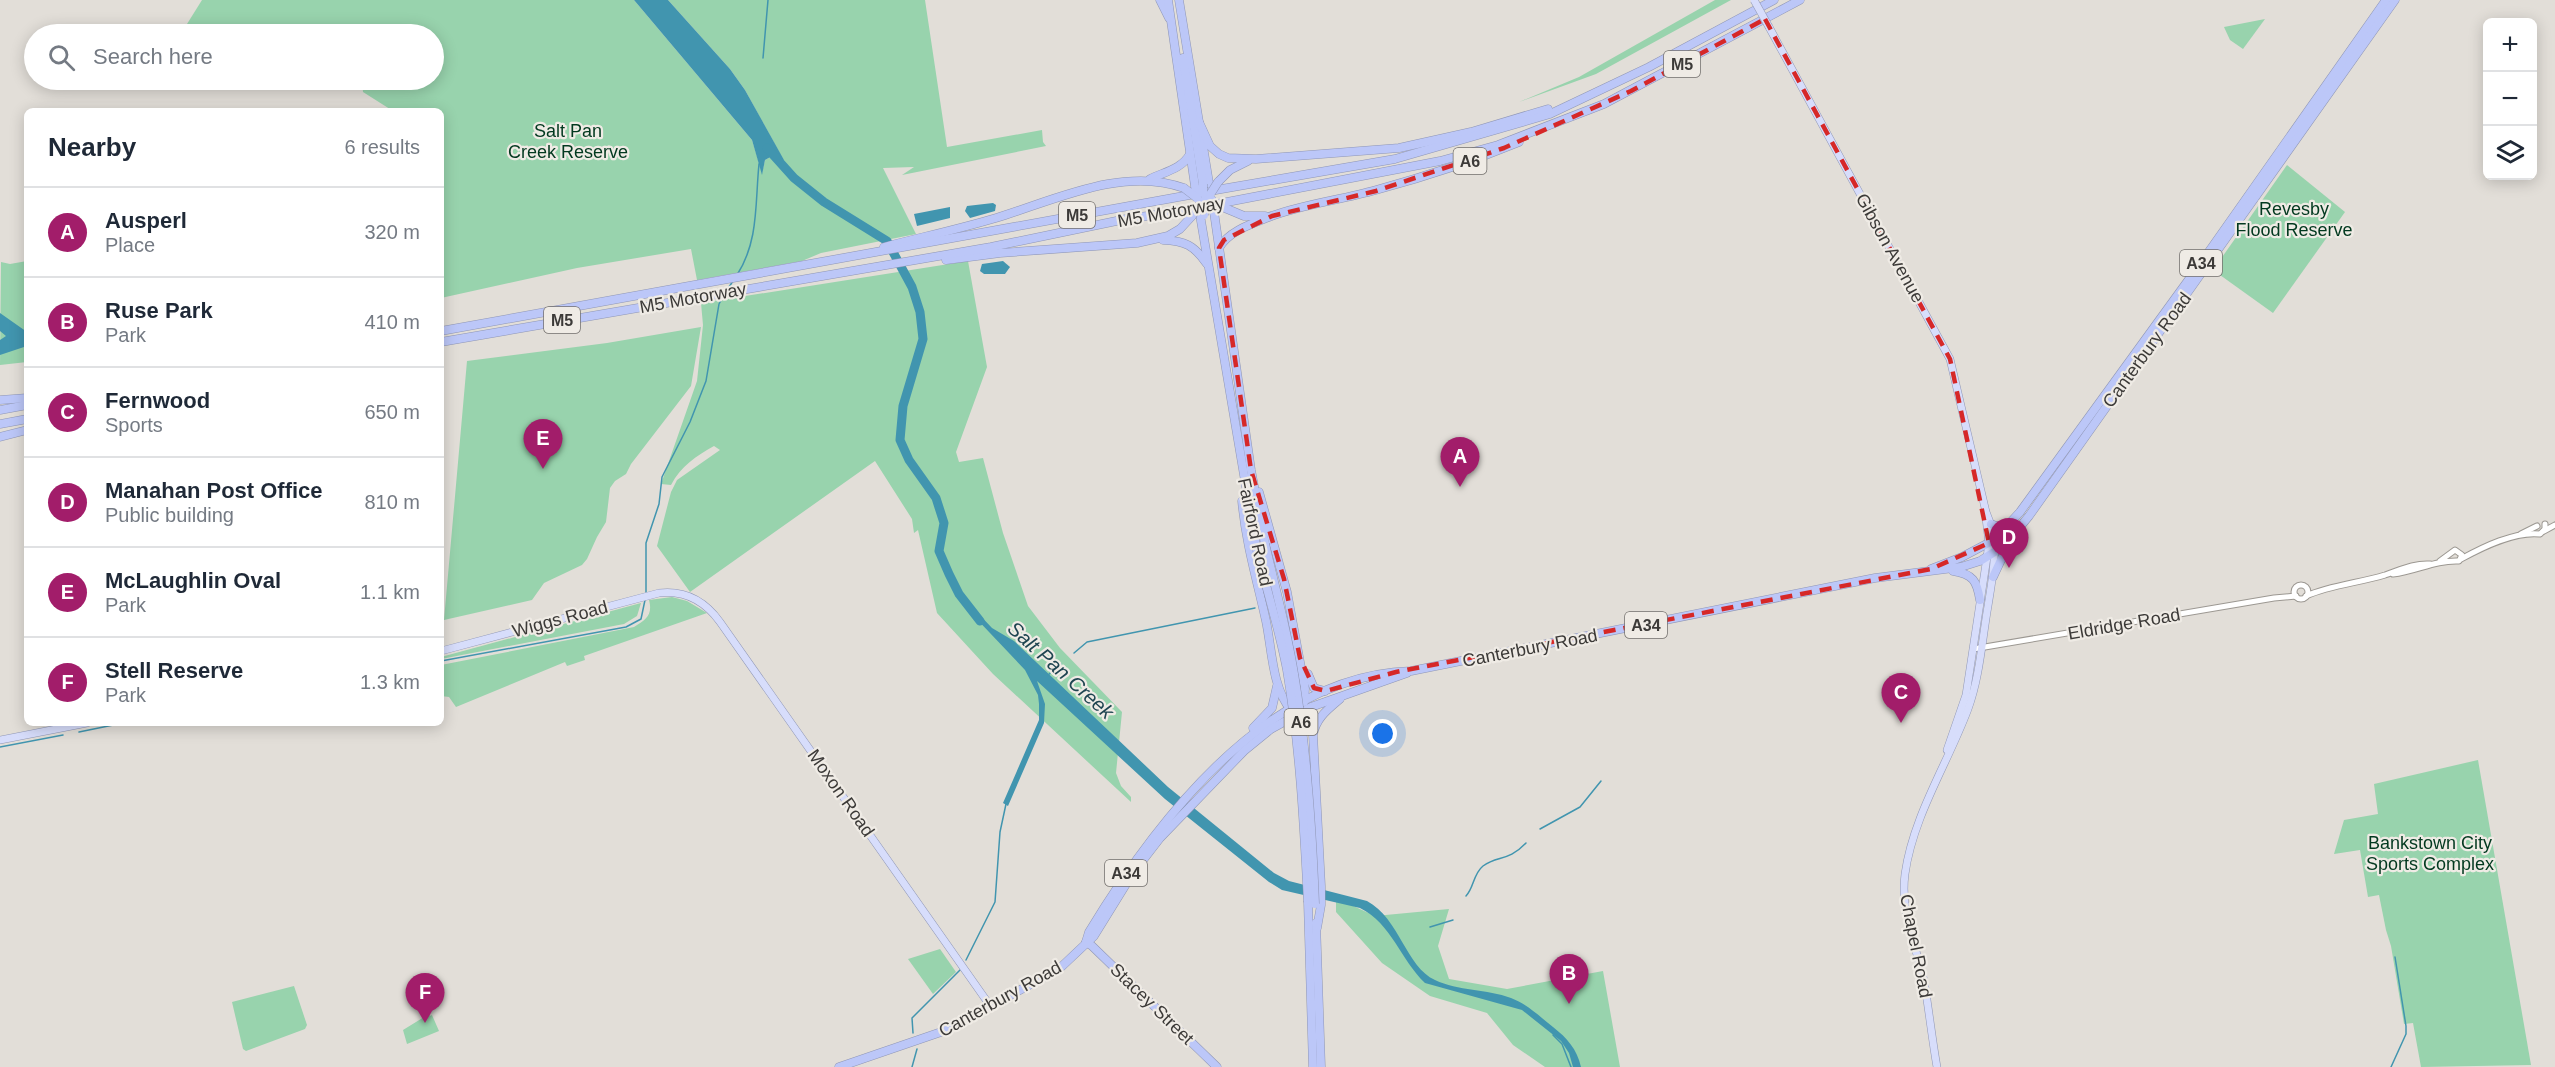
<!DOCTYPE html>
<meta charset="utf-8">
<style>
:root{--surface:#fff;--page:#f2f2f3;--text:#1f2937;--muted:#747a83;--line:#e0e1e3;--accent:#a21d6a}
body{margin:0;font-family:Helvetica,sans-serif;background:var(--page);color:var(--text)}
.controls{position:absolute;right:18px;top:18px;display:grid;overflow:hidden;border-radius:9px;box-shadow:0 3px 15px #0003}
.controls button{width:54px;height:54px;display:grid;place-items:center;padding:0;border:0;border-bottom:2px solid var(--line);background:var(--surface);color:var(--text);font:30px sans-serif}
.you{position:absolute;left:1383px;top:734px;width:21px;height:21px;margin:-15px;border:4px solid #fff;border-radius:50%;background:#1a73e8;box-shadow:0 0 0 9px #1a73e833}
.badge{display:grid;place-items:center;width:39px;height:39px;border-radius:50%;background:var(--accent);color:#fff;font-size:20px;font-weight:700}
.pin{position:absolute;translate:-50% -50px;filter:drop-shadow(0 2px 3px #0008)}
.pin::after{content:'';position:absolute;top:32px;width:21px;height:18px;background:inherit;clip-path:polygon(0 0,100% 0,50% 100%)}
.list{margin:0;padding:0;list-style:none}
h2{display:flex;justify-content:space-between;align-items:center;height:78px;margin:0;padding:0 24px;font-size:26px}
h2 small{font-size:20px;font-weight:400;color:var(--muted)}
.list li{display:grid;grid-template-columns:39px 1fr auto;gap:18px;align-items:center;box-sizing:border-box;height:90px;padding:0 24px;border-top:2px solid var(--line)}
.list b{display:block;font-size:22px;white-space:nowrap}
.list p{margin:0;font-size:20px;white-space:nowrap;color:var(--muted)}
.list em{font-size:20px;font-style:normal;color:var(--muted)}
.icon{flex:none;width:33px;height:33px;fill:none;stroke:currentColor;stroke-width:2;stroke-linecap:round;stroke-linejoin:round}
.map{position:relative;flex:none;width:2555px;height:1067px;overflow:hidden}
.search{position:absolute;background:var(--surface);box-shadow:0 3px 15px #0003;left:24px;top:24px;width:420px;height:66px;display:flex;align-items:center;gap:15px;box-sizing:border-box;padding:0 21px;border-radius:33px;color:var(--muted);font-size:22px}
.panel{position:absolute;background:var(--surface);box-shadow:0 3px 15px #0003;left:24px;top:108px;width:420px;height:618px;border-radius:9px}
.map>svg:first-child{display:block}
</style>
<div class="map">
<svg width="2555" height="1067" viewBox="0 0 2555 1067">
<rect width="100%" height="100%" fill="#e2ded8"/>
<g fill="#98d3ad">
<polygon points="202,0 634,0 752,140 762,173 765,160 774,155 783,159 745,90 730,69 668,0 925,0 947,147 1042,130 1043,142 1046,146 902,175 914,167 883,168 916,234 821,253 802,261 697,280 691,249 577,268 441,298 441,111 393,111 363,92 362,80 434,80 434,34 328,34 295,26 290,34 198,34 187,24"/>
<polygon points="1715,0 1731,0 1596,74 1519,102 1579,77"/>
<polygon points="2265,19 2243,49 2230,40 2224,27"/>
<polygon points="2287,165 2345,212 2273,313 2213,270"/>
<polygon points="27,261 27,290 25,294 27,295 27,362 0,365 1,262 10,264"/>
<path d="M 968,261 L 987,367 L 956,452 L 959,462 L 983,458 L 1003,533 L 1028,606 L 1060,648 L 1122,712 L 1116,773 L 1121,786 L 1131,797 L 1131,802 L 993,674 L 937,613 L 918,530 L 914,533 L 912,519 L 875,461 L 690,592 L 657,546 L 671,492 L 677,480 L 720,450 L 714,446 C 696,456 681,466 671,485 L 661,484 L 697,381 L 703,325 L 701,303 Z"/>
<polygon points="701,327 691,386 631,464 626,474 615,481 610,488 606,522 597,537 587,559 582,565 544,583 532,600 444,620 467,361 607,343"/>
<path d="M 672,597 L 687,601 L 707,613 L 584,656 L 585,660 L 567,666 L 565,662 L 456,707 L 449,697 L 441,696 L 441,665 L 634,627 C 646,620 653,615 649,600 Z"/>
<polygon points="641,603 637,616 624,624 441,659 441,657"/>
<polygon points="2478,760 2531,1065 2421,1067 2413,1023 2404,1024 2391,946 2386,930 2379,895 2368,897 2360,850 2334,854 2344,820 2378,814 2374,784"/>
<polygon points="1336,898 1375,916 1449,909 1438,946 1449,979 1507,989 1603,971 1620,1067 1545,1067 1513,1045 1487,1013 1430,996 1382,963 1336,912"/>
<polygon points="940,949 956,972 933,994 908,959"/>
<polygon points="294,986 307,1025 305,1029 246,1051 243,1049 232,1002"/>
<polygon points="429,1014 430,1016 432,1015 439,1031 407,1044 403,1030"/>
</g>
<g fill="#4195af">
<polygon points="634,0 668,0 730,69 745,90 784,160 774,155 765,160 762,175 752,140"/>
<polygon points="993,203 996,205 995,211 970,218 965,211 967,206"/>
<polygon points="950,207 950,218 917,226 914,214"/>
<polygon points="1003,261 1010,267 1005,274 984,274 980,271 982,264"/>
<polygon points="0,313 27,332 27,346 0,355 0,340 6,336 0,331"/>
<path d="M 975,610 L 992,628 L 1014,641 L 1168,787 L 1274,873 L 1289,881 L 1367,901 C 1400,919 1406,967 1435,980 C 1458,991 1487,989 1511,998 C 1527,1004 1539,1016 1553,1027 C 1567,1038 1577,1049 1581,1067 L 1573,1067 L 1569,1053 L 1561,1041 L 1522,1010 L 1425,983 C 1400,959 1392,924 1360,908 L 1282,890 L 1269,882 L 1165,799 L 1037,681 L 1045,704 L 1044,723 L 1008,806 L 1003,803 L 1039,720 L 1039,704 L 1038,695 L 1025,670 L 971,613 Z"/>
</g>
<g fill="none" stroke-linecap="round" stroke-linejoin="round">
<g stroke="#4195af" stroke-width="1.5">
<polyline points="763,58 768,0"/>
<path d="M 737,275 C 759,241 755,203 759,164"/>
<polyline points="727,290 733,281"/>
<polyline points="646,592 646,543 659,504 662,477 690,422 706,381 719,304 723,297"/>
<polyline points="1074,653 1087,642 1255,608"/>
<polyline points="441,661 626,627 641,619 645,600"/>
<polyline points="1048,675 1061,664"/>
<polyline points="79,732 123,723"/>
<polyline points="0,747 63,735"/>
<polyline points="1540,829 1580,807 1601,781"/>
<path d="M 1466,896 C 1474,888 1473,874 1483,866 C 1498,855 1508,862 1526,843"/>
<polyline points="1430,927 1453,920"/>
<polyline points="966,960 995,902 1000,832 1006,804"/>
<polyline points="913,1033 912,1018 960,970"/>
<polyline points="1553,1035 1562,1044 1571,1067"/>
<polyline points="912,1067 917,1049"/>
<polyline points="2391,1067 2406,1034 2406,1026 2395,957"/>
</g>
<polyline stroke="#4195af" stroke-width="9" points="767,148 794,178 824,202 887,241 912,287 920,312 923,339 903,406 900,440 909,460 936,498 944,523 939,551 949,574 959,594 980,621"/>
<defs>
<g id="minor">
<polyline points="2544,531 2555,525"/>
<polyline points="2521,534 2537,526"/>
<path d="M 2461,559 C 2483,547 2515,531 2540,534 L 2545,529 L 2545,524"/>
<path d="M 2393,574 C 2417,571 2435,560 2459,561 L 2462,555 L 2455,550 L 2440,561"/>
<circle cx="2301" cy="592" r="7"/>
<path d="M 2306,596 C 2331,585 2359,583 2385,575 C 2400,570 2414,563 2430,564"/>
<polyline points="1973,649 2274,598 2296,596"/>
</g>
<g id="major">
<path d="M 1769,27 L 1950,359 L 1986,512 C 2000,543 1993,574 1988,606 C 1982,640 1980,676 1968,709 C 1948,763 1913,816 1905,874 C 1900,913 1916,945 1924,981 C 1929,1010 1932,1039 1937,1067"/>
<path d="M 441,651 L 659,593 C 685,590 705,601 720,622 L 991,1007"/>
<polyline points="0,740 87,723"/>
<polyline points="1947,750 1966,695 1987,557 1989,543 1986,518"/>
</g>
<g id="highway">
<polyline points="1160,0 1169,18"/>
<polyline points="1168,0 1195,186"/>
<polyline points="1179,0 1209,183"/>
<polyline points="1183,58 1203,184"/>
<polyline points="1199,122 1210,146 1219,154 1228,158 1256,159 1399,148 1471,132 1548,109"/>
<path d="M 1150,179 C 1164,172 1182,169 1190,154"/>
<polyline points="1218,182 1230,170 1248,161"/>
<polyline points="1210,191 1395,159 1550,114 1649,67 1774,0"/>
<polyline points="1199,206 1203,193 1212,200"/>
<polyline points="1220,206 1244,216 1265,216"/>
<polyline points="1214,212 1251,470 1265,544"/>
<polyline points="1200,215 1256,546"/>
<path d="M 1163,240 C 1185,241 1194,245 1207,264"/>
<path d="M 884,247 C 922,237 959,229 996,218 C 1055,200 1123,166 1184,188"/>
<path d="M 1219,248 C 1229,231 1251,224 1269,217 C 1303,204 1341,200 1376,190 C 1424,177 1473,161 1519,142"/>
<polyline points="946,260 1000,253 1137,243 1168,236 1180,229 1192,216"/>
<polyline points="441,331 1195,194"/>
<polyline points="441,342 991,247 1126,219 1175,212 1440,161 1498,145 1604,104 1800,0"/>
<polyline points="0,400 27,398"/>
<polyline points="0,410 27,405"/>
<polyline points="0,424 27,419"/>
<polyline points="0,437 27,430"/>
<polyline points="1259,492 1287,592 1305,689 1304,702"/>
<path d="M 1242,501 C 1246,544 1257,580 1266,621 C 1272,649 1272,688 1291,710"/>
<polyline points="1991,524 2001,528 2009,525"/>
<polyline points="1931,569 1962,557 1994,540 2020,512 2203,260 2386,0"/>
<path d="M 1953,571 C 1973,574 1977,581 1980,600"/>
<polyline points="1993,577 2009,543"/>
<polyline points="1308,674 1314,688 1325,691"/>
<polyline points="1253,728 1272,708 1277,686"/>
<polyline points="1308,902 1313,1067"/>
<polyline points="1316,923 1321,1067"/>
<path d="M 1317,928 L 1321,905 L 1321,886 L 1313,735 C 1316,718 1327,710 1340,699"/>
<path d="M 1086,942 L 1089,932 C 1157,820 1268,675 1411,671 L 1875,578 L 1961,567 L 1980,561 L 2004,546 L 2029,516 L 2395,0"/>
<polyline points="1086,942 1092,946 1217,1067"/>
<polyline points="839,1067 944,1031 1059,969 1094,936 1133,873 1160,838 1244,751 1271,729 1311,707 1407,673"/>
</g>
</defs>
<use href="#minor" stroke="#9c9892" stroke-width="7"/>
<use href="#major" stroke="#8f96b5" stroke-width="8"/>
<use href="#highway" stroke="#8f96b5" stroke-width="9"/>
<use href="#minor" stroke="#fff" stroke-width="5"/>
<use href="#major" stroke="#d7ddfb" stroke-width="7"/>
<use href="#highway" stroke="#bcc7f8" stroke-width="8"/>
<defs>
<polyline id="major-bridge" points="1754,0 1769,27"/>
<g id="highway-bridge">
<polyline points="1203,184 1203,193"/>
<polyline points="1195,186 1197,198"/>
<polyline points="1184,188 1197,198"/>
<polyline points="1211,193 1218,182"/>
<polyline points="1212,200 1214,212"/>
<polyline points="1204,215 1205,206"/>
<polyline points="1192,216 1199,206"/>
<path d="M 1265,544 C 1275,587 1287,630 1294,674 C 1307,750 1312,827 1315,904"/>
<path d="M 1256,546 C 1266,588 1279,628 1287,670 C 1300,747 1304,825 1308,902"/>
</g>
</defs>
<use href="#major-bridge" stroke="#8f96b5" stroke-width="8" stroke-linecap="butt"/>
<use href="#highway-bridge" stroke="#8f96b5" stroke-width="9" stroke-linecap="butt"/>
<use href="#major-bridge" stroke="#d7ddfb" stroke-width="7"/>
<use href="#highway-bridge" stroke="#bcc7f8" stroke-width="8"/>
</g>
<path fill="none" stroke="#d62828" stroke-width="4.5" stroke-dasharray="12 8" stroke-linejoin="round" d="M 1765,19 L 1950,359 L 1989,543 L 1931,569 L 1396,672 L 1326,691 L 1314,688 L 1300,658 L 1284,579 L 1251,470 L 1219,248 L 1224,240 L 1272,216 L 1376,191 L 1504,148 L 1631,91 Z"/>
<g text-anchor="middle" dominant-baseline="central" stroke-width="4.5" stroke-linejoin="round" paint-order="stroke">
<g fill="#efebe5" stroke="#726f6c" stroke-width="1.5">
<rect x="1664" y="51" width="36" height="26" rx="4.5"/>
<rect x="1453.5" y="148" width="33" height="26" rx="4.5"/>
<rect x="1059" y="202" width="36" height="26" rx="4.5"/>
<rect x="2180" y="250" width="42" height="26" rx="4.5"/>
<rect x="544" y="307" width="36" height="26" rx="4.5"/>
<rect x="1625" y="612" width="42" height="26" rx="4.5"/>
<rect x="1284.5" y="709" width="33" height="26" rx="4.5"/>
<rect x="1105" y="860" width="42" height="26" rx="4.5"/>
</g>
<g font-size="16" font-weight="bold" fill="#3c3a38">
<text x="1682" y="64">M5</text>
<text x="1470" y="161">A6</text>
<text x="1077" y="215">M5</text>
<text x="2201" y="263">A34</text>
<text x="562" y="320">M5</text>
<text x="1646" y="625">A34</text>
<text x="1301" y="722">A6</text>
<text x="1126" y="873">A34</text>
</g>
<g font-size="18" fill="#02391f" stroke="#efebe5">
<text x="568" y="131">Salt Pan<tspan x="568" dy="21">Creek Reserve</tspan></text>
<text x="2294" y="209">Revesby<tspan x="2294" dy="21">Flood Reserve</tspan></text>
<text x="2430" y="843">Bankstown City<tspan x="2430" dy="21">Sports Complex</tspan></text>
</g>
<g font-size="18" fill="#3c3a38" stroke="#efebe5">
<text transform="translate(1171 212) rotate(-10)">M5 Motorway</text>
<text transform="translate(1890 248) rotate(61)">Gibson Avenue</text>
<text transform="translate(693 298) rotate(-10)">M5 Motorway</text>
<text transform="translate(2147 350) rotate(-54)">Canterbury Road</text>
<text transform="translate(1255 532) rotate(78)">Fairford Road</text>
<text transform="translate(560 619) rotate(-15)">Wiggs Road</text>
<text transform="translate(2124 624) rotate(-10)">Eldridge Road</text>
<text transform="translate(1530 648) rotate(-11)">Canterbury Road</text>
<text transform="translate(841 793) rotate(55)">Moxon Road</text>
<text transform="translate(1916 946) rotate(79)">Chapel Road</text>
<text transform="translate(1000 999) rotate(-29)">Canterbury Road</text>
<text transform="translate(1152 1004) rotate(44)">Stacey Street</text>
</g>
<g font-size="20" font-style="italic" fill="#1f4551" stroke="#efebe5">
<text transform="translate(1061 670) rotate(42)">Salt Pan Creek</text>
</g>
</g>
</svg>
<div class="controls">
<button>+</button>
<button>−</button>
<button><svg class="icon" aria-label="layers" viewBox="0 0 24 24"><path d="M12 4l9 5-9 5-9-5zM3 14l9 5 9-5"/></svg></button>
</div>
<div class="you"></div>
<div class="pin badge" style="left:1460px;top:487px">A</div>
<div class="pin badge" style="left:1569px;top:1004px">B</div>
<div class="pin badge" style="left:1901px;top:723px">C</div>
<div class="pin badge" style="left:2009px;top:568px">D</div>
<div class="pin badge" style="left:543px;top:469px">E</div>
<div class="pin badge" style="left:425px;top:1023px">F</div>
<div class="search"><svg class="icon" aria-label="search" viewBox="0 0 24 24"><circle cx="10" cy="10" r="6"/><path d="M15 15l6 6"/></svg>Search here</div>
<section class="panel">
<h2>Nearby<small>6 results</small></h2>
<ul class="list">
<li><span class="badge">A</span><div><b>Ausperl</b><p>Place</p></div><em>320 m</em></li>
<li><span class="badge">B</span><div><b>Ruse Park</b><p>Park</p></div><em>410 m</em></li>
<li><span class="badge">C</span><div><b>Fernwood</b><p>Sports</p></div><em>650 m</em></li>
<li><span class="badge">D</span><div><b>Manahan Post Office</b><p>Public building</p></div><em>810 m</em></li>
<li><span class="badge">E</span><div><b>McLaughlin Oval</b><p>Park</p></div><em>1.1 km</em></li>
<li><span class="badge">F</span><div><b>Stell Reserve</b><p>Park</p></div><em>1.3 km</em></li>
</ul>
</section>
</div>
